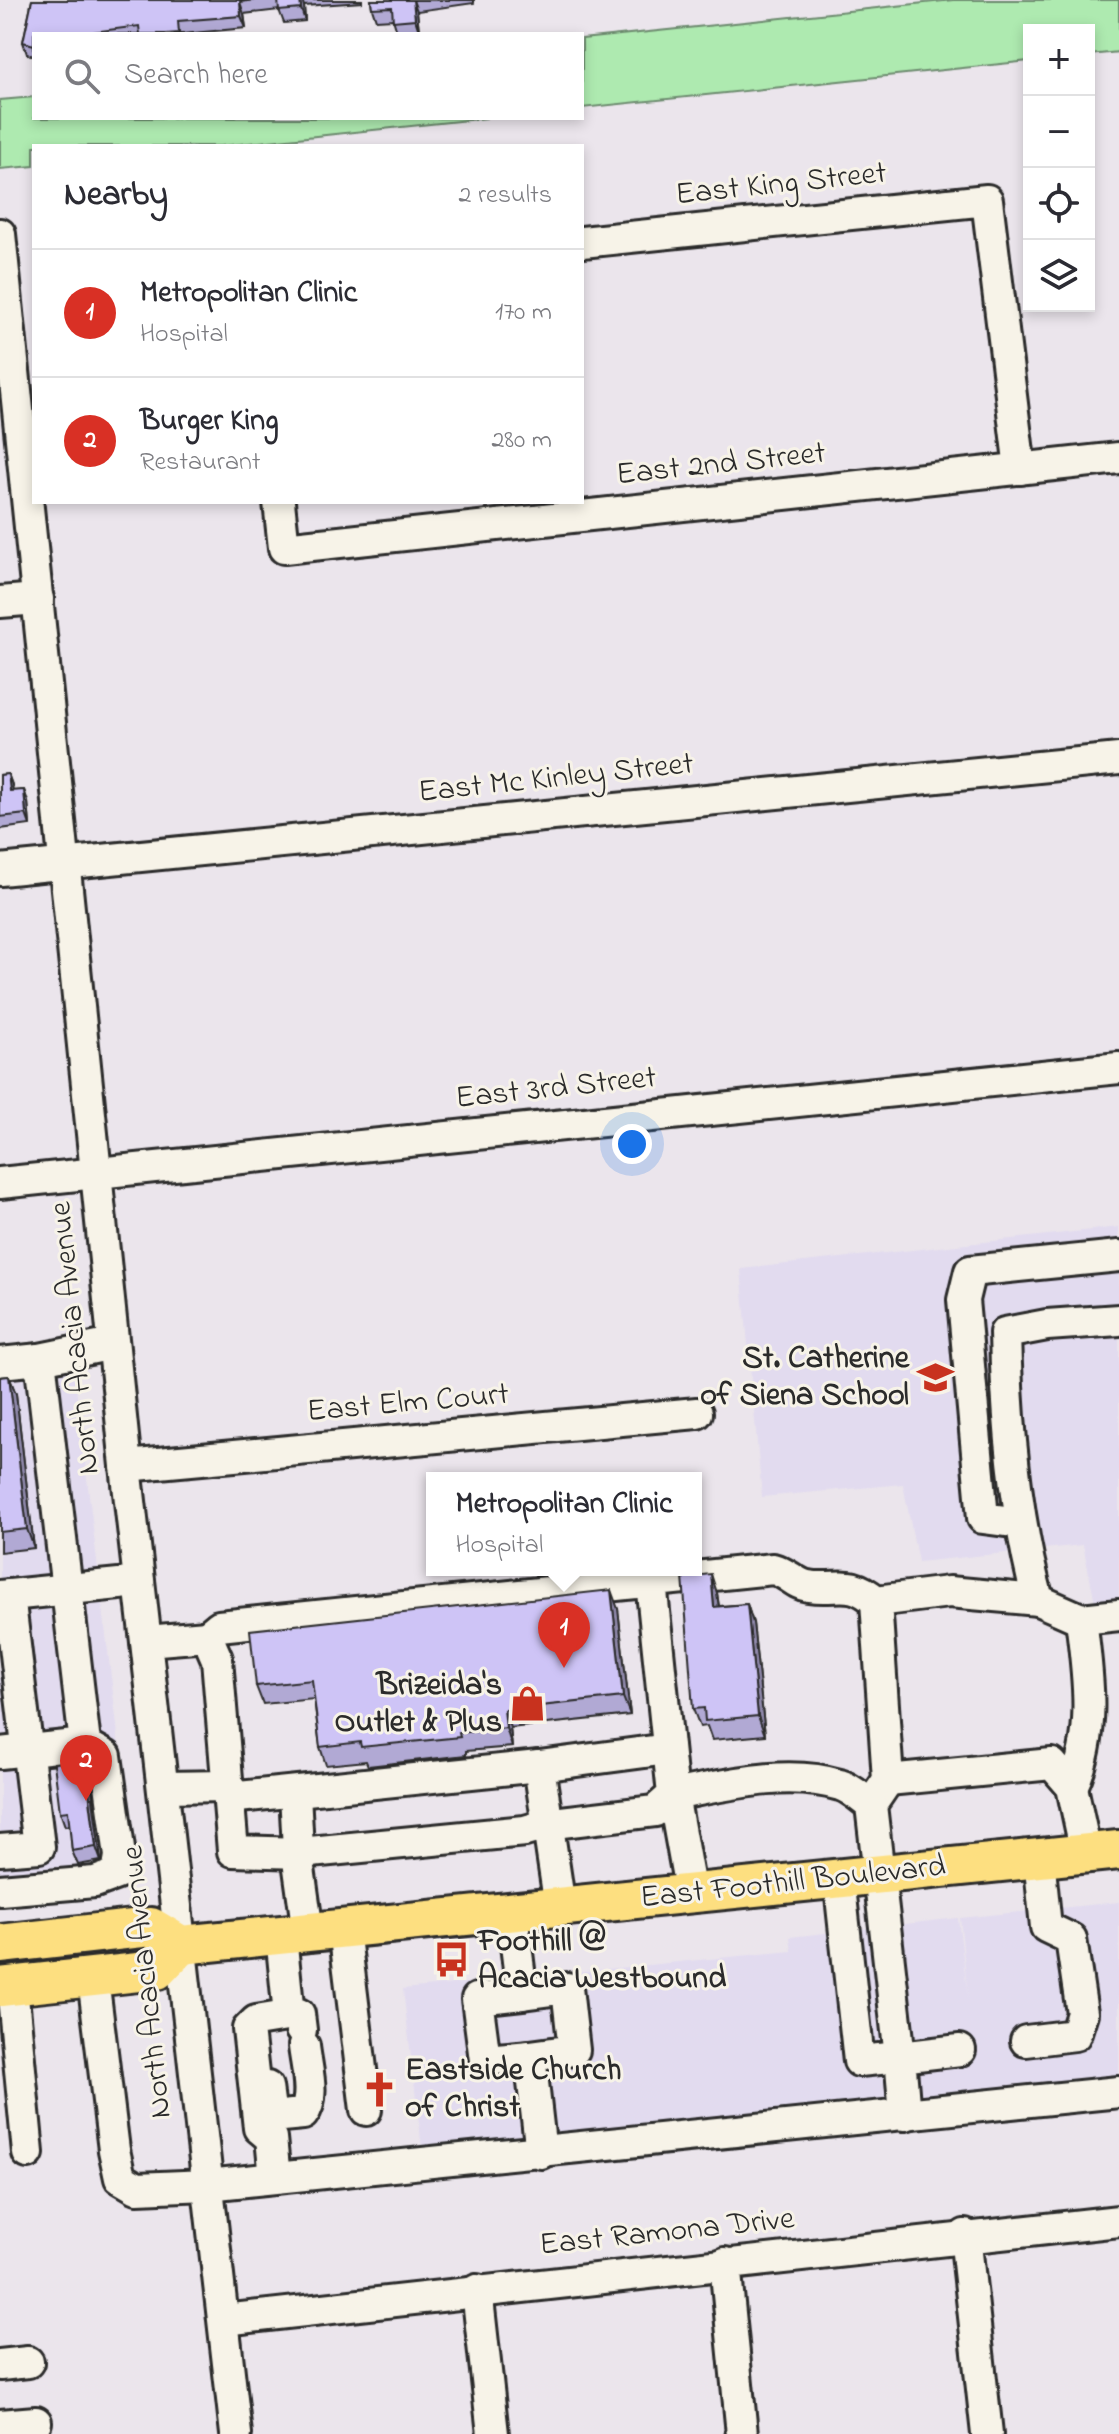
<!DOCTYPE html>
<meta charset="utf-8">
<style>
:root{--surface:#fff;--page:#f2f2f3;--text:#2b2b33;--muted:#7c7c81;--line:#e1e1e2;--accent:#d93025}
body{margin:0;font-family:"Indie Flower",sans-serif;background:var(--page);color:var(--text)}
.controls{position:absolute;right:24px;top:24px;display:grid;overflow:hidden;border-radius:0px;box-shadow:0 4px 12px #0003}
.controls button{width:72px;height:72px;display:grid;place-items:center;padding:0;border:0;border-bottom:2px solid var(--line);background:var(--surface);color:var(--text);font:40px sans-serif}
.you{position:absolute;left:632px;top:1144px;width:28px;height:28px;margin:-20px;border:6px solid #fff;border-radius:50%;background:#1a73e8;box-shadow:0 0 0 12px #1a73e833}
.badge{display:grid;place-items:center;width:52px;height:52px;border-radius:50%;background:var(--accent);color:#fff;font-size:26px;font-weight:700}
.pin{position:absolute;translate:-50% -66px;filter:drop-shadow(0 2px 4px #0008)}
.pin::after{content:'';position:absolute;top:42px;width:28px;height:24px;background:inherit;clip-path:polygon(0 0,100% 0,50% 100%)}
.popup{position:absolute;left:426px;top:1472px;width:276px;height:104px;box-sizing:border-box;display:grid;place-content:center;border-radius:0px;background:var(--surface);filter:drop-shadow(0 2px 6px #0005);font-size:26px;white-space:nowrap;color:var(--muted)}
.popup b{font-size:30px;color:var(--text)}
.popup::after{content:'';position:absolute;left:50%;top:100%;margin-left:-16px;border:16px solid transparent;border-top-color:var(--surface)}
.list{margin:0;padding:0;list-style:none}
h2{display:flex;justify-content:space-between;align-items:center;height:104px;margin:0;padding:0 32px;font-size:34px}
h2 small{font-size:26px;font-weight:400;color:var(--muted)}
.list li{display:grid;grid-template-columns:52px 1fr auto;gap:24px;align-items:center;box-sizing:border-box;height:128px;padding:0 32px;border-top:2px solid var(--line)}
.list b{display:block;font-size:30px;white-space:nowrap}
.list p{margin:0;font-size:26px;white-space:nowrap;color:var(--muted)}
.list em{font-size:26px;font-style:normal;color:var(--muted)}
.icon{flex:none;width:44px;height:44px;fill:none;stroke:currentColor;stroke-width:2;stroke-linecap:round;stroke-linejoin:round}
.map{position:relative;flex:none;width:1119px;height:2434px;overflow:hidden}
.search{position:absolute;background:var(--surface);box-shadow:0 4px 12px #0003;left:32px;top:32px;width:552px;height:88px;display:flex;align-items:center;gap:20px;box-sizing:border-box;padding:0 28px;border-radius:0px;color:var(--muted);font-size:30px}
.panel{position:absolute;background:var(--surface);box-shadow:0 4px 12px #0003;left:32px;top:144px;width:552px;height:360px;border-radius:0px}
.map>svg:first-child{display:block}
</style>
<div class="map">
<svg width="1119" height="2434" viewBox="0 0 1119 2434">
<rect width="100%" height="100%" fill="#ebe5ec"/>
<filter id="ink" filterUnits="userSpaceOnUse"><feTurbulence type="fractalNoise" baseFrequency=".0125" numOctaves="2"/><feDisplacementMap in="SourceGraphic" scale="16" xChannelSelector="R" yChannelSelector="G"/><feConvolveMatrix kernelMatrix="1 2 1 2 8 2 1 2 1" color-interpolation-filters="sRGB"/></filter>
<g filter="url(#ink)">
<g fill="#e2dbef">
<polygon points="1119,1227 1119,1601 1095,1602 1083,1545 918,1562 903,1484 762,1497 741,1269"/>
<polygon points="70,1338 117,1726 127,1861 0,1898 0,1346"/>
<polygon points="1119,1902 1119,2100 425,2174 403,1989 792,1951 790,1937 958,1918 968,1998 960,1918"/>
</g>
<g fill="#aeeab0" stroke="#6c8a6e" stroke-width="2">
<polygon points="953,0 1119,0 1119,52 1089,55 1089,30 1029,30 1029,61 582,108 582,39"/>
<polygon points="34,97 34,118 487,118 221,146 34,146 34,166 0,169 0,100"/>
</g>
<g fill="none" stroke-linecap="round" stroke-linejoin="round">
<defs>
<g id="minor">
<polyline points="0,234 126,1466 236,2434"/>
<polyline points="582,242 987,200 1020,469"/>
<polyline points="279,502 284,548 1119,458"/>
<polyline points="0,602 38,599"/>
<polyline points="0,870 1119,759"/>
<polyline points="0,1183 1119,1068"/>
<path d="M 1119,1320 L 1047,1325 L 1005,1333 C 1007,1423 1015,1514 1038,1600 L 1081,1619 L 1119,1615"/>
<polyline points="0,1363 40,1359 113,1344"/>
<polyline points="126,1466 697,1413"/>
<polyline points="1021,1523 983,1518 963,1300 970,1271 1119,1256"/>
<polyline points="0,1596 139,1582"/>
<path d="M 207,1636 L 219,1626 L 773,1569 C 786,1572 797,1585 808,1586 C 839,1591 848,1577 876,1601"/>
<polyline points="146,1641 207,1636 217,1659 233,1851 300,1853 525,1831 553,1823 655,1811 673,1795 651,1582"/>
<polyline points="0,1753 85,1744 40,1359"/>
<polyline points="888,1780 1052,1764 1072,1787 1086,1853"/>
<polyline points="163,1787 229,1786"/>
<path d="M 1072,1787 C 1097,1734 1088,1675 1081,1619"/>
<polyline points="295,1793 299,1868 308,1932"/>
<polyline points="229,1798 539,1766"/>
<polyline points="0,1850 39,1847 9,1595"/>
<polyline points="839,1878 859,2061 900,2057 871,1805 888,1780 876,1601 949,1592 1038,1600"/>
<polyline points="0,1890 95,1882 117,1874 120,1856 106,1756 85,1744"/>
<path d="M 691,1894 L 673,1795 C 726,1785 787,1769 840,1785 C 851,1788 862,1799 871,1805"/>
<polyline points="560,1907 539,1766 668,1749"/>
<polyline points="512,1912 522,1994 477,1999 485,2060 530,2056 541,2153"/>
<polyline points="344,1929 366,2110"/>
<polyline points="281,1935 289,2016"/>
<polyline points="93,1978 114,2150 120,2178 137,2188 207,2185 1119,2092"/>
<polyline points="12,1986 28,2153"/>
<polyline points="522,1994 567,1988 574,2050 530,2056"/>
<polyline points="1026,2041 1075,2035 1082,2013 1071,1939 1046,1927 1039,1858"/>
<path d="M 267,2087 L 271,2117 L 303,2114 C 316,2098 306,2066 304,2046"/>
<polyline points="905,2115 900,2057 960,2050"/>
<polyline points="275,2178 271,2138 259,2128 248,2029 256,2021 299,2014 301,2030"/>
<polyline points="965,2235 987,2434"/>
<polyline points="725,2263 742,2434"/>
<polyline points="477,2290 493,2434"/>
<polyline points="224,2320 1119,2221"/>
<polyline points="0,2365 28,2362"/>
<polyline points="0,2425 36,2422"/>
</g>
<g id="major">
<polyline points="0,1944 151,1927 181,1945 1119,1850"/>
<polyline points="0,1987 157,1970 181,1945"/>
</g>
</defs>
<use href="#minor" stroke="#2b2b2b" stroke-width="36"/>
<use href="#major" stroke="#2b2b2b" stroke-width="44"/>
<use href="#minor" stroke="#f7f3e8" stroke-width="30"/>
<use href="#major" stroke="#fddf80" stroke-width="38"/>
</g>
<g fill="#b1a9d4" stroke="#2b2b2b" stroke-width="2">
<polygon points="32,0 362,0 362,2 304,6 305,21 284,23 279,10 244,14 246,28 182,34 34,34 34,56 27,54 23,42"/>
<polygon points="371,0 474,0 474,3 417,11 419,31 397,32 393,19 376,20 372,8"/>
<polygon points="8,774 12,785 13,791 24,790 28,802 30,825 0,829 0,775"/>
<polygon points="9,1376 16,1394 34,1548 0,1552 0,1377"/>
<polygon points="717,1593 719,1606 747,1604 753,1623 765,1735 712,1740 707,1726 700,1727 693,1709"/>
<polygon points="618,1609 630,1715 510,1728 512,1747 466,1751 466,1755 368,1766 366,1761 326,1765 320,1747 314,1699 263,1704 256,1686"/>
<polygon points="90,1774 101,1861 78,1865 72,1851 70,1825 65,1826 60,1812"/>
</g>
<g fill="#9089ac" stroke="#2b2b2b" stroke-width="2">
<polygon points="300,0 302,0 304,6 305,21 301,9"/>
<polygon points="413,0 417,11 419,31 415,19"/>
<polygon points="240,2 244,14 246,28 241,16"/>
<polygon points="8,774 12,785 14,803 10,791"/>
<polygon points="24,790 28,802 30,825 26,814"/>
<polygon points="9,1376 16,1394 34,1548 27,1529"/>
<polygon points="711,1574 717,1593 721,1625 714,1607"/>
<polygon points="611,1590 618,1609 630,1715 623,1697"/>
<polygon points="747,1604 753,1623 765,1735 758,1716"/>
<polygon points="504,1710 510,1728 512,1747 506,1728"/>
<polygon points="85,1760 90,1774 101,1861 96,1847"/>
</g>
<g fill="#cec4f6" stroke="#2b2b2b" stroke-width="2">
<polygon points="32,0 256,0 240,2 241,16 178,21 179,33 167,34 140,34 139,26 77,34 34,34 34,45 23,42"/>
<polygon points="278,0 300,0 301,9 279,11"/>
<polygon points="371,0 413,0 415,19 393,21 392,7 372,8"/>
<polygon points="8,774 10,791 24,790 26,814 0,817 0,775"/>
<polygon points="9,1376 27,1529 0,1532 0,1377"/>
<polygon points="711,1574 714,1607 747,1604 758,1716 705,1721 704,1708 693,1709 683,1577"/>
<polygon points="611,1590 623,1697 504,1710 506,1728 459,1733 460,1737 361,1747 360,1742 320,1747 312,1680 256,1686 250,1630"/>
<polygon points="85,1760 96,1847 72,1851 68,1811 60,1812 54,1763"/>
</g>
</g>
<defs>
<symbol id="school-bare" viewBox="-9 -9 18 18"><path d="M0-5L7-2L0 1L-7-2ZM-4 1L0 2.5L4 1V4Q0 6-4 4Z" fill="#c8321e" stroke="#f7f3e8" stroke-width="2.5" paint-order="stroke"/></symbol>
<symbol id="shop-bare" viewBox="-9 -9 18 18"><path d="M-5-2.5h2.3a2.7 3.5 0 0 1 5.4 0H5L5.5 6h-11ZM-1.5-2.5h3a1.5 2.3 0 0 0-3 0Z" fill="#c8321e" stroke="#f7f3e8" stroke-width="2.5" paint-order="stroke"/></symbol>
<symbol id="bus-bare" viewBox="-9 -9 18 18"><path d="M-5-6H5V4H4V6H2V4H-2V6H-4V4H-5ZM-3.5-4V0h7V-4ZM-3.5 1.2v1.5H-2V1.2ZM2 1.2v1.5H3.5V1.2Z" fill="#c8321e" stroke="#f7f3e8" stroke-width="2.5" paint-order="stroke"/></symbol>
<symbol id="church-bare" viewBox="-9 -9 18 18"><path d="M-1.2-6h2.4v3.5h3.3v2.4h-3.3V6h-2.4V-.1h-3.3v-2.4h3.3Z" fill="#c8321e" stroke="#f7f3e8" stroke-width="2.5" paint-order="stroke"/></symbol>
</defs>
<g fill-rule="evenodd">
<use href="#school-bare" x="910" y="1352" width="51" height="51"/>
<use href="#shop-bare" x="502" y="1678" width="51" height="51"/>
<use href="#bus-bare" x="426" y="1934" width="51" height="51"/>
<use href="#church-bare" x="354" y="2064" width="51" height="51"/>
</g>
<g text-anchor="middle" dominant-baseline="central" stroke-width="6" stroke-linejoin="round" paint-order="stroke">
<g font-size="32" fill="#2b2b2b" stroke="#f7f3e8">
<text transform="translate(781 185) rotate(-6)">East King Street</text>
<text transform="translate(721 465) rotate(-6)">East 2nd Street</text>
<text transform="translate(556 779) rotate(-6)">East Mc Kinley Street</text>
<text transform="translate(556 1089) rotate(-6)">East 3rd Street</text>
<text transform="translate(76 1338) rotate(-96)">North Acacia Avenue</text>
<text transform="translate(408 1404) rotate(-5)">East Elm Court</text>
<text transform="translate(793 1883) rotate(-6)">East Foothill Boulevard</text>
<text transform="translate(148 1982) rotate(-96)">North Acacia Avenue</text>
<text transform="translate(667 2233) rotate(-6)">East Ramona Drive</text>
</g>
<g font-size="32" font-weight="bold" fill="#2b2b2b" stroke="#f7f3e8" text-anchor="end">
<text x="909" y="1359">St. Catherine<tspan x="909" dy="37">of Siena School</tspan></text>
<text x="502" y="1686">Brizeida's<tspan x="502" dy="37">Outlet &amp; Plus</tspan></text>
<text x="478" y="1942" text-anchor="start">Foothill @<tspan x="478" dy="37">Acacia Westbound</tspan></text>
<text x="405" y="2071" text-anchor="start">Eastside Church<tspan x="405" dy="37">of Christ</tspan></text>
</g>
</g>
</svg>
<div class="controls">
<button>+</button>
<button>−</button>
<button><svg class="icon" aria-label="locate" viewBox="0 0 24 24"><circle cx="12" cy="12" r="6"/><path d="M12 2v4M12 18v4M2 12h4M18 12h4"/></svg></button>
<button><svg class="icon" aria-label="layers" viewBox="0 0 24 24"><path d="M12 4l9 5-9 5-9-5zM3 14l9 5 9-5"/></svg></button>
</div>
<div class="you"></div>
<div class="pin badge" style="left:564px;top:1668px">1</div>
<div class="popup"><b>Metropolitan Clinic</b>Hospital</div>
<div class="pin badge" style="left:86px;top:1801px">2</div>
<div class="search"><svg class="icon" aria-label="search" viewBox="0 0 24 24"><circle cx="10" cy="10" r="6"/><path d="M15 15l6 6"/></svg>Search here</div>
<section class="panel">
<h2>Nearby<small>2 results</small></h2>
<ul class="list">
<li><span class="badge">1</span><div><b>Metropolitan Clinic</b><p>Hospital</p></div><em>170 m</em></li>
<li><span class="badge">2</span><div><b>Burger King</b><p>Restaurant</p></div><em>280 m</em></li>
</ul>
</section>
</div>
